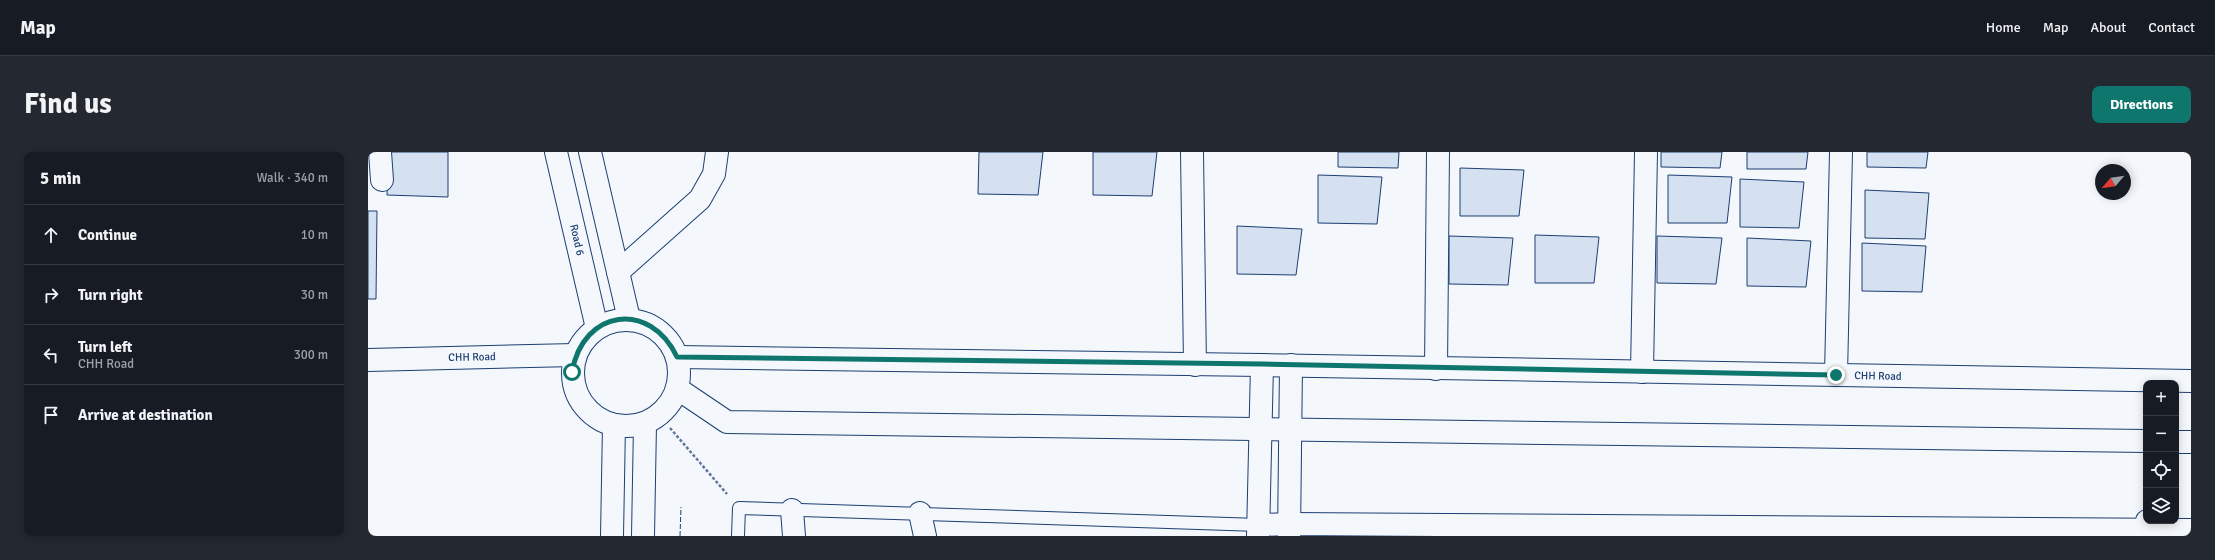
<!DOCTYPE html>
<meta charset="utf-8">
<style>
:root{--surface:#171b24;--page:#242831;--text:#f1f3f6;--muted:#9ea1a6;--line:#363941;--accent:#0f766e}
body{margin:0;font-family:Signika,sans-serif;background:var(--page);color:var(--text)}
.controls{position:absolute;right:12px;bottom:12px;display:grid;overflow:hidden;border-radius:8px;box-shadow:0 2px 10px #0003}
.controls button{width:36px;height:36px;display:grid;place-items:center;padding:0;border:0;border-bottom:1px solid var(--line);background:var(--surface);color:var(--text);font:20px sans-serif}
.compass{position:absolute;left:1727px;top:12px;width:36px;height:36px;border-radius:50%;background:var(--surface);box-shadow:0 2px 10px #0003;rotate:241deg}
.stop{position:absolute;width:12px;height:12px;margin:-9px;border:3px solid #0f766e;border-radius:50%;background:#fff}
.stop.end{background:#0f766e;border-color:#fff;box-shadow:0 1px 4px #0008}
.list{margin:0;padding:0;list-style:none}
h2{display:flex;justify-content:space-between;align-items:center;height:52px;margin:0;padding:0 16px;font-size:17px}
h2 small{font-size:13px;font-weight:400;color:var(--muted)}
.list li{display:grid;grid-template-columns:26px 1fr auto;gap:12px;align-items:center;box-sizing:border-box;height:60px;padding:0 16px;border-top:1px solid var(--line)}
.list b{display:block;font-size:15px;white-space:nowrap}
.list p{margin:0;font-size:13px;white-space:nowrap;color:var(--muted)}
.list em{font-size:13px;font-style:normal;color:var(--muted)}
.icon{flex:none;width:22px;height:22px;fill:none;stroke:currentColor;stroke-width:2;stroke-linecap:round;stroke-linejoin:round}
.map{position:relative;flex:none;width:1823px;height:384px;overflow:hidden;border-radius:8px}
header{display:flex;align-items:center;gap:24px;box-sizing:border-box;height:56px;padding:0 20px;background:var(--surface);border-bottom:1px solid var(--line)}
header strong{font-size:19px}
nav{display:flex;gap:22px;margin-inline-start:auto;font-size:14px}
.intro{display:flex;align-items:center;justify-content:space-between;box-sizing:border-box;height:96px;padding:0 24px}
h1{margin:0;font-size:28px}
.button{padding:10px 18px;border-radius:8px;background:var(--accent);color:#fff;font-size:14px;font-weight:700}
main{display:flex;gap:24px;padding:0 24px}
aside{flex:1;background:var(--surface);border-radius:8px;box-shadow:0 2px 10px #0003}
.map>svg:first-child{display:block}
</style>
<header>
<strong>Map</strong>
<nav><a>Home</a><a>Map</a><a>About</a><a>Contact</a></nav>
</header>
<div class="intro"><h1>Find us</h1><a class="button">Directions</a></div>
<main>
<aside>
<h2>5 min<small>Walk · 340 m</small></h2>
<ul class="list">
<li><svg class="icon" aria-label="ahead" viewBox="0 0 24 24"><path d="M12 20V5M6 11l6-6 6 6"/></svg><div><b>Continue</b></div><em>10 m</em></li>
<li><svg class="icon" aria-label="right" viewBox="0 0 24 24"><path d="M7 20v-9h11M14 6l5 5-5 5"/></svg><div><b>Turn right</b></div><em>30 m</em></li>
<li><svg class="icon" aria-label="left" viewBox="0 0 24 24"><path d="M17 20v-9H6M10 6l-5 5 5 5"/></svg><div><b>Turn left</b><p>CHH Road</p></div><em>300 m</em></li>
<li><svg class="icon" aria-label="arrive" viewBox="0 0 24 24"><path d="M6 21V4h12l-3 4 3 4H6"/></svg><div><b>Arrive at destination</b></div></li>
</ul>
</aside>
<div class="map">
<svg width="1823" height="384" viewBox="0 0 1823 384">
<rect width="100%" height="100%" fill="#f4f7fb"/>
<g fill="#d5e0f0" stroke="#1d3f73">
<polygon points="20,0 80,0 80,45 19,43"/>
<polygon points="611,0 675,0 670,43 610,42"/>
<polygon points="725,0 789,0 784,44 725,43"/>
<polygon points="970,0 1031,0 1030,16 970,15"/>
<polygon points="1293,0 1354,0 1352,16 1293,15"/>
<polygon points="1379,0 1440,0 1438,17 1379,17"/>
<polygon points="1499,0 1560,0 1558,16 1499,15"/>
<polygon points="1092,16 1156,18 1151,64 1092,64"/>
<polygon points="950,23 1014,25 1009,72 950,71"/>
<polygon points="1300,23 1364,25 1359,71 1300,71"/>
<polygon points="1372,27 1436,30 1431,76 1372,75"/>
<polygon points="1497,38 1561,41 1557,87 1497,86"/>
<polygon points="0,59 9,59 8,147 0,147"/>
<polygon points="869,74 934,77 928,123 869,122"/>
<polygon points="1167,83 1231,85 1226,131 1167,131"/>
<polygon points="1081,84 1145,86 1140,133 1081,132"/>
<polygon points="1289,84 1354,86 1348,132 1289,131"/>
<polygon points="1379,86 1443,89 1438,135 1379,134"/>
<polygon points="1494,91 1558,94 1554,140 1494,139"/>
</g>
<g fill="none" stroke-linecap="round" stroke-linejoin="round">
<defs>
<polyline id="service" points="370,384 371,356 891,373"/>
<g id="minor">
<polyline points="12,0 14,28"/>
<polyline points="824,0 827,213"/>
<polyline points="250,120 332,47 346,22 349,0"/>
<polyline points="0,208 207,203"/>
<polyline points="1068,217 1070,0"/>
<polyline points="1274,220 1278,0"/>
<polyline points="1468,223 1473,0"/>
<polyline points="424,358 426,384"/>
<polyline points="552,361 557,384"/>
<polyline points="891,373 921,372 1823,378"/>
</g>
<g id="tertiary">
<polyline points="188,0 229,176"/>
<polyline points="222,0 261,167"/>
<circle cx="258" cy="221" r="53"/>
<polyline points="309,205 894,213 1823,229"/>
<polyline points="310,237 359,270 1778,289"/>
<polyline points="1808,290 1823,290"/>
<polyline points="1779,369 1779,384"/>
<polyline points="244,384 246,273"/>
<polyline points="275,384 277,272"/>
<polyline points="890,384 894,213"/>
<polyline points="921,384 923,213"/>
</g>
</defs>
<use href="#service" stroke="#1d3f73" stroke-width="14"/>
<use href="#minor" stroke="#1d3f73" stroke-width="24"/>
<use href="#tertiary" stroke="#1d3f73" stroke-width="24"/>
<polyline stroke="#5e769c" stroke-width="2.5" stroke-dasharray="3 2" stroke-linecap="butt" points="302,276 359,342"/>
<use href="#service" stroke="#f4f7fb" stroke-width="12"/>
<use href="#minor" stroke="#f4f7fb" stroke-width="22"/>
<use href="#tertiary" stroke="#f4f7fb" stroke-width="22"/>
<polyline stroke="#1d3f73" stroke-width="1" stroke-dasharray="5 2" stroke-linecap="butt" points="312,384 313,355"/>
</g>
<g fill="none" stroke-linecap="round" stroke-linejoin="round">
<path stroke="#0f766e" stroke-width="5" d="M 204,220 C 215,157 282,148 309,205 L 894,212 L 1468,223"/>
</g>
<g text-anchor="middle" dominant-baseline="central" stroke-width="3" stroke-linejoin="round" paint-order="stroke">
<g font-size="11" fill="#1d3f73" stroke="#f4f7fb">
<text transform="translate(209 88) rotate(77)">Road 6</text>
<text transform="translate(104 205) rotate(-1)">CHH Road</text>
<text transform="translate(1510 224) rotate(1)">CHH Road</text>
</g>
</g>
</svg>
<div class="controls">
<button>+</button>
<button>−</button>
<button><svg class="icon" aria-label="locate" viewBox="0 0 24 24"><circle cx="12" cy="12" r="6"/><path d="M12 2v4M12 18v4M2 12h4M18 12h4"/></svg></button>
<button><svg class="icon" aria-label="layers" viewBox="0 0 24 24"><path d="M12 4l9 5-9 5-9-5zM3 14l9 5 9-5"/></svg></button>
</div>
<svg class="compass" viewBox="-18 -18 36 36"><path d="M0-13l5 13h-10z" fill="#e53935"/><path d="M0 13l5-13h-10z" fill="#9ea1a6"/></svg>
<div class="stop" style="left:204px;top:220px"></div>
<div class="stop end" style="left:1468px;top:223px"></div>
</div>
</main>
